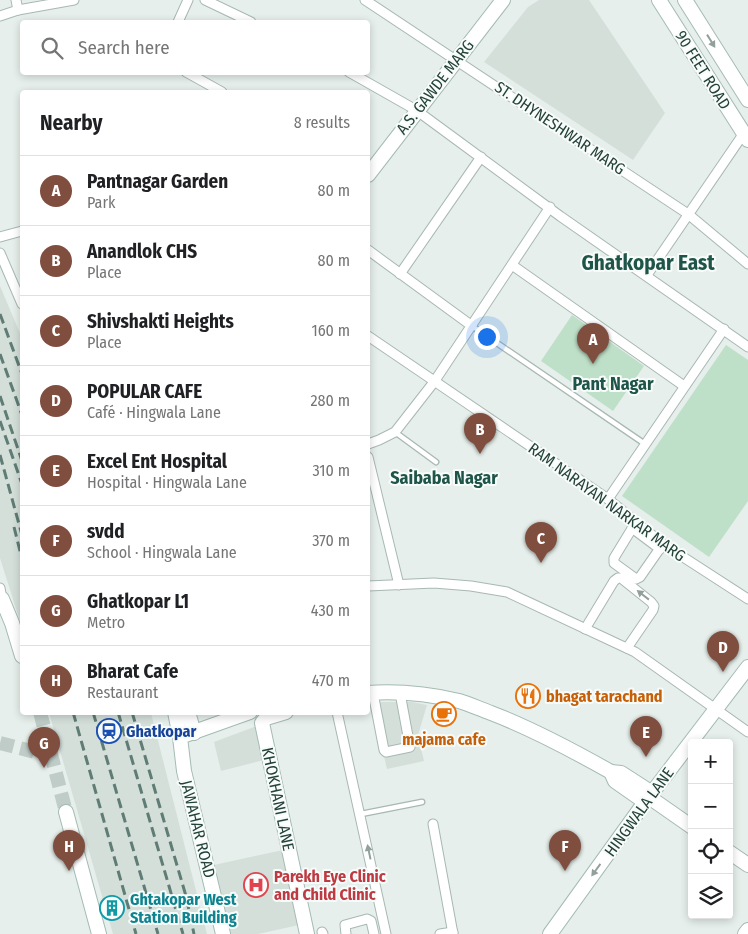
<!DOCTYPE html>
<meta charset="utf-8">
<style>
:root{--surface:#fff;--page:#f2f2f2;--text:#202124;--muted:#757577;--line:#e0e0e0;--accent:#7f4e3f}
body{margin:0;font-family:"Fira Sans Condensed",sans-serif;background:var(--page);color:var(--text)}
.controls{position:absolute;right:15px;bottom:15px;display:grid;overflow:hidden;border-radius:5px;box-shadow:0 2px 8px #0003}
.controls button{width:45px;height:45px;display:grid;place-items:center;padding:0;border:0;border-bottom:1px solid var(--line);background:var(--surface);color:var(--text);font:25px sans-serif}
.you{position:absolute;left:486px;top:336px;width:18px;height:18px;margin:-12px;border:4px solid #fff;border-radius:50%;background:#1a73e8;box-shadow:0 0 0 8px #1a73e833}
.badge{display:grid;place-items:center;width:32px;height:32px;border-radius:50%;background:var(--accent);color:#fff;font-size:16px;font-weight:700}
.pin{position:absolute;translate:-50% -41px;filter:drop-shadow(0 1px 2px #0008)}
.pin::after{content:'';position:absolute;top:26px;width:18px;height:15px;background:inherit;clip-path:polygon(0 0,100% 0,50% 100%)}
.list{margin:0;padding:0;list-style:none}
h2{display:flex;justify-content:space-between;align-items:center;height:65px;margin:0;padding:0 20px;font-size:21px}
h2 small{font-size:16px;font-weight:400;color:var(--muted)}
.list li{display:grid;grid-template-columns:32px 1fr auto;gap:15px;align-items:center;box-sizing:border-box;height:70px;padding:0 20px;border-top:1px solid var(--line)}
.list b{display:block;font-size:19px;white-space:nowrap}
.list p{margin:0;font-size:16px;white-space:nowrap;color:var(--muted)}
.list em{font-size:16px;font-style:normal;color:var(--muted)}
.icon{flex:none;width:28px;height:28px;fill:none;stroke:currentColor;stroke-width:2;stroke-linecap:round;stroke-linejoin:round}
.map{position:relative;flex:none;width:748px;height:934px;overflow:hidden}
.search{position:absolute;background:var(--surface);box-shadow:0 2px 8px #0003;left:20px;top:20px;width:350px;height:55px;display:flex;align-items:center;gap:12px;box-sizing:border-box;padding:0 18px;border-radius:5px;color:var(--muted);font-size:19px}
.panel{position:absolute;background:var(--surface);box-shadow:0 2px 8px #0003;left:20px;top:90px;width:350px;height:625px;border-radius:5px}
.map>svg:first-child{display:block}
</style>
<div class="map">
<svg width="748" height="934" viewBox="0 0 748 934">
<rect width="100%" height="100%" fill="#e6efeb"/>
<g fill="#d4dfda">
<polygon points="539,0 589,0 665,113 633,160 484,62 528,7"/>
<polygon points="0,286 22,338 22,628 0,558"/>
<polygon points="372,702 412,702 427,705 418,735 424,761 387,769"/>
<polygon points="49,713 151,713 207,934 113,934"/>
<polygon points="257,726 264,760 221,771 214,742"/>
<polygon points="283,850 299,925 258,934 231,934 214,865"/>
</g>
<g fill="#bfe0c8">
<polygon points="572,315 644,366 613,411 541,361"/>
<polygon points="726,345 748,360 748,501 709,557 622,496"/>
</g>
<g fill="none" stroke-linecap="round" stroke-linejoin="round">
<g stroke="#bfccc8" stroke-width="14" stroke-dasharray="14 7" stroke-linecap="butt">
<polyline points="40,712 66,812"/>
<polyline points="0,743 51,756"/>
</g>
<defs>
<g id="lane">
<polyline points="472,326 645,444"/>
<polyline points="395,432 436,462"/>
<polyline points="361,814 422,802"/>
</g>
<g id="street">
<polyline points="16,0 18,10"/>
<polyline points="205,0 251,22"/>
<polyline points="365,0 688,214 748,264"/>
<polyline points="0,16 18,10 74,0"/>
<polyline points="178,22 188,0"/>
<polyline points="186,72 222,92"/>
<polyline points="349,72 416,110 560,216 748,347"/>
<polyline points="0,237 22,231"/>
<polyline points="368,250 472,326"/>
<polyline points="0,253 22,304"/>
<polyline points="512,265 684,386"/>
<polyline points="400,274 481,157"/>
<polyline points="647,275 744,133"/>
<polyline points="368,336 608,499 663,544 748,599"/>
<polyline points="368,444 379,440 395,432 434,382 550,207"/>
<polyline points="368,457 399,585"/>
<polyline points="608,499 724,329"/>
<polyline points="636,522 614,558 614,563 636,579 640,577 663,544"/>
<polyline points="632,528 660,549"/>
<polyline points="368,586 434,583 471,586 507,592 635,652 748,732"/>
<polyline points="0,588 2,599"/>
<polyline points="585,629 614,581 618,578 621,578 651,602 654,606 653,610 627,648"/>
<polyline points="373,693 384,750 386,752 410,747 400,693"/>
<polyline points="337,712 386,934"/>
<polyline points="433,824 453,934"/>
<polyline points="322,932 323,934"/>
<polyline points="346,934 345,925 367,919 371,921 374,934"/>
<polyline points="440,934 453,932"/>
</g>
<g id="secondary">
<polyline points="659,0 748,140"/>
<polyline points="685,0 748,100"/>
<polyline points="368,175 503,0"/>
<polyline points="0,599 2,599 12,623 22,656"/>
<path d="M 368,693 C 397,691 429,694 459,701 C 469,704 480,709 491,713 C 533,729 572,750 611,772 L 615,781 L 645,802"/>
<polyline points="175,712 180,737"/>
<polyline points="188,712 194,733"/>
<polyline points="286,712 266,718 262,723 307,934"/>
<polyline points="611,772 621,773 652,793"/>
<polyline points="649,797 692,827"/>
<polyline points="66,812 99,934"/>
<polyline points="729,852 748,865"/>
<polyline points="223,934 184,771 180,737 250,712"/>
<polyline points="550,934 645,802 748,667"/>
<polyline points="745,934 748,930"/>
</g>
</defs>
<use href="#lane" stroke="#a8b8b2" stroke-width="7"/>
<use href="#street" stroke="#a8b8b2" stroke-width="11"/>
<use href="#secondary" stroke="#a4bbb3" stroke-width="16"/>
<use href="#lane" stroke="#fff" stroke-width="4.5"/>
<use href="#street" stroke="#fff" stroke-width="9"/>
<use href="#secondary" stroke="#fff" stroke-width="14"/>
<g stroke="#5f7d75" stroke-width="3" stroke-dasharray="10 5" stroke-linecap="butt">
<polyline points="0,314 22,374"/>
<polyline points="0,354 22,415"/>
<polyline points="0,396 22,461"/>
<polyline points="0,421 22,484"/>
<polyline points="0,455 22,535"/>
<polyline points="14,527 22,559"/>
<polyline points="73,712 136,934"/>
<polyline points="93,712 158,934"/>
<polyline points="118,712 183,934"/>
<polyline points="132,712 186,896 194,934"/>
</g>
</g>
<defs><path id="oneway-solid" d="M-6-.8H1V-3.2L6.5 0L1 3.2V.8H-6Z" transform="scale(1.25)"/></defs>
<g fill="#92a09c">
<use href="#oneway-solid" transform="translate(711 41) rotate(58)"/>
<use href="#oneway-solid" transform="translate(643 595) rotate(-142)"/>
<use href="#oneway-solid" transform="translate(369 852) rotate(-102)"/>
<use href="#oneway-solid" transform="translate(596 870) rotate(126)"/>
</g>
<defs>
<symbol id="restaurant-ring" viewBox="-11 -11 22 22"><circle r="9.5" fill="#f7fbf9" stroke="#e8710a" stroke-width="1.5"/><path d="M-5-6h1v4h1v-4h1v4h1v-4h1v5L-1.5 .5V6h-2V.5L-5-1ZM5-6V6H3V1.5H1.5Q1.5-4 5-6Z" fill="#e8710a"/></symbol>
<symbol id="cafe-ring" viewBox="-11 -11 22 22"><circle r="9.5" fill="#f7fbf9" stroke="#e8710a" stroke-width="1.5"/><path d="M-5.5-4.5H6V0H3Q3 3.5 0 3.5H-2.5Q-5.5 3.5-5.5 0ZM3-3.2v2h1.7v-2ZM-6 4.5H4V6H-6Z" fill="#e8710a"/></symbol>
<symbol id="station-ring" viewBox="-11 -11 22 22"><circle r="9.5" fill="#f7fbf9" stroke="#1a4fb4" stroke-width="1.5"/><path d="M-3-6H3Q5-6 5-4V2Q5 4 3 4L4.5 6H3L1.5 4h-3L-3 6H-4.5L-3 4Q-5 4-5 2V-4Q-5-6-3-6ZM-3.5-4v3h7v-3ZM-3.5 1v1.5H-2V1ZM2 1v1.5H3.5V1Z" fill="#1a4fb4"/></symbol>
<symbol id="hospital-ring" viewBox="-11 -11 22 22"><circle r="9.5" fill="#f7fbf9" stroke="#e0444e" stroke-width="1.5"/><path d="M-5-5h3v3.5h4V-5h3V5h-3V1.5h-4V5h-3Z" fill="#e0444e"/></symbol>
<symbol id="building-ring" viewBox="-11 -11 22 22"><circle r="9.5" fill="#f7fbf9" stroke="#0f9aa8" stroke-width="1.5"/><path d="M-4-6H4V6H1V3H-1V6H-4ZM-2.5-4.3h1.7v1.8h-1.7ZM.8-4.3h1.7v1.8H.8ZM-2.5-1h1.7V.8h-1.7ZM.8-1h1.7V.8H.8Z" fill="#0f9aa8"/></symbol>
</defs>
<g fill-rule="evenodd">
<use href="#restaurant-ring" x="514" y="682" width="28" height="28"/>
<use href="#cafe-ring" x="430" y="700" width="28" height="28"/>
<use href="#station-ring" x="95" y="717" width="28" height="28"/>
<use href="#hospital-ring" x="242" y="871" width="28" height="28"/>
<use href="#building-ring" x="98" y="894" width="28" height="28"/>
</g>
<g text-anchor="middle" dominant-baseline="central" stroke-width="4" stroke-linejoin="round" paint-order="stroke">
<g font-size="16" fill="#24423a" stroke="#f7fbf9">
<text transform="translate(703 70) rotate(58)">90 FEET ROAD</text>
<text transform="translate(435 87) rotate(-52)">A.S. GAWDE MARG</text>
<text transform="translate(560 128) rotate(34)">ST. DHYNESHWAR MARG</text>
<text transform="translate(607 502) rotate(36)">RAM NARAYAN NARKAR MARG</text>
<text transform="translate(278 799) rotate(78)">KHOKHANI LANE</text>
<text transform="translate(639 812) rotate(-54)">HINGWALA LANE</text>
<text transform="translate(198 829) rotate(76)">JAWAHAR ROAD</text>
</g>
<g font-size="16" font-weight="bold" fill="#c56008" stroke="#f7fbf9" text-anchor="start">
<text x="546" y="696">bhagat tarachand</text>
<text x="444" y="739" text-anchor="middle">majama cafe</text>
</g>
<g font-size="16" font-weight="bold" fill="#164399" stroke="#f7fbf9" text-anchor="start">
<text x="126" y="731">Ghatkopar</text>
</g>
<g font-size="16" font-weight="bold" fill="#be3a42" stroke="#f7fbf9" text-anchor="start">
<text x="274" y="876">Parekh Eye Clinic<tspan x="274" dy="18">and Child Clinic</tspan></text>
</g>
<g font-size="16" font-weight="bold" fill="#0d838f" stroke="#f7fbf9" text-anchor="start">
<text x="130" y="899">Ghtakopar West<tspan x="130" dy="18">Station Building</tspan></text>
</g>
<g font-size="18" font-weight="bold" fill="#1f5548" stroke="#f7fbf9">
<text x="613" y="384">Pant Nagar</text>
<text x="444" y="478">Saibaba Nagar</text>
</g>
<g font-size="21" font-weight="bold" fill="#1f5548" stroke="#f7fbf9">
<text x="648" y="263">Ghatkopar East</text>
</g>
</g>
</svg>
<div class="controls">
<button>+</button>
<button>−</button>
<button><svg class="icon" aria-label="locate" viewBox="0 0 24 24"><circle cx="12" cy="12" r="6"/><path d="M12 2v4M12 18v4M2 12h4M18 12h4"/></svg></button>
<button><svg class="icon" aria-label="layers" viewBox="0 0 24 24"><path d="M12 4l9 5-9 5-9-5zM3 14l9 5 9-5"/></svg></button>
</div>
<div class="you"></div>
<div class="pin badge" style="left:593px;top:364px">A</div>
<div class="pin badge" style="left:480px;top:454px">B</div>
<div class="pin badge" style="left:541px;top:563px">C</div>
<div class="pin badge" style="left:723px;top:672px">D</div>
<div class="pin badge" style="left:646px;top:757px">E</div>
<div class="pin badge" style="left:565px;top:871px">F</div>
<div class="pin badge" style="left:44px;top:768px">G</div>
<div class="pin badge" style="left:69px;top:871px">H</div>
<div class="search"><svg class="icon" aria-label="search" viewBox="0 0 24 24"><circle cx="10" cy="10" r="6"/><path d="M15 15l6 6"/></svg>Search here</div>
<section class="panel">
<h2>Nearby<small>8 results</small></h2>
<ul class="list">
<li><span class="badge">A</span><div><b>Pantnagar Garden</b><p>Park</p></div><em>80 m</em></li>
<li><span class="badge">B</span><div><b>Anandlok CHS</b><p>Place</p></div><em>80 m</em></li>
<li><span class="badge">C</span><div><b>Shivshakti Heights</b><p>Place</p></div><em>160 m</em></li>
<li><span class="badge">D</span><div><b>POPULAR CAFE</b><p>Café · Hingwala Lane</p></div><em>280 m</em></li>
<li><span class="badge">E</span><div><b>Excel Ent Hospital</b><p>Hospital · Hingwala Lane</p></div><em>310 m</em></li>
<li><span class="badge">F</span><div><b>svdd</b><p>School · Hingwala Lane</p></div><em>370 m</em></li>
<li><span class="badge">G</span><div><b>Ghatkopar L1</b><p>Metro</p></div><em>430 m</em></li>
<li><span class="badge">H</span><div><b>Bharat Cafe</b><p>Restaurant</p></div><em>470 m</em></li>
</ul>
</section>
</div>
